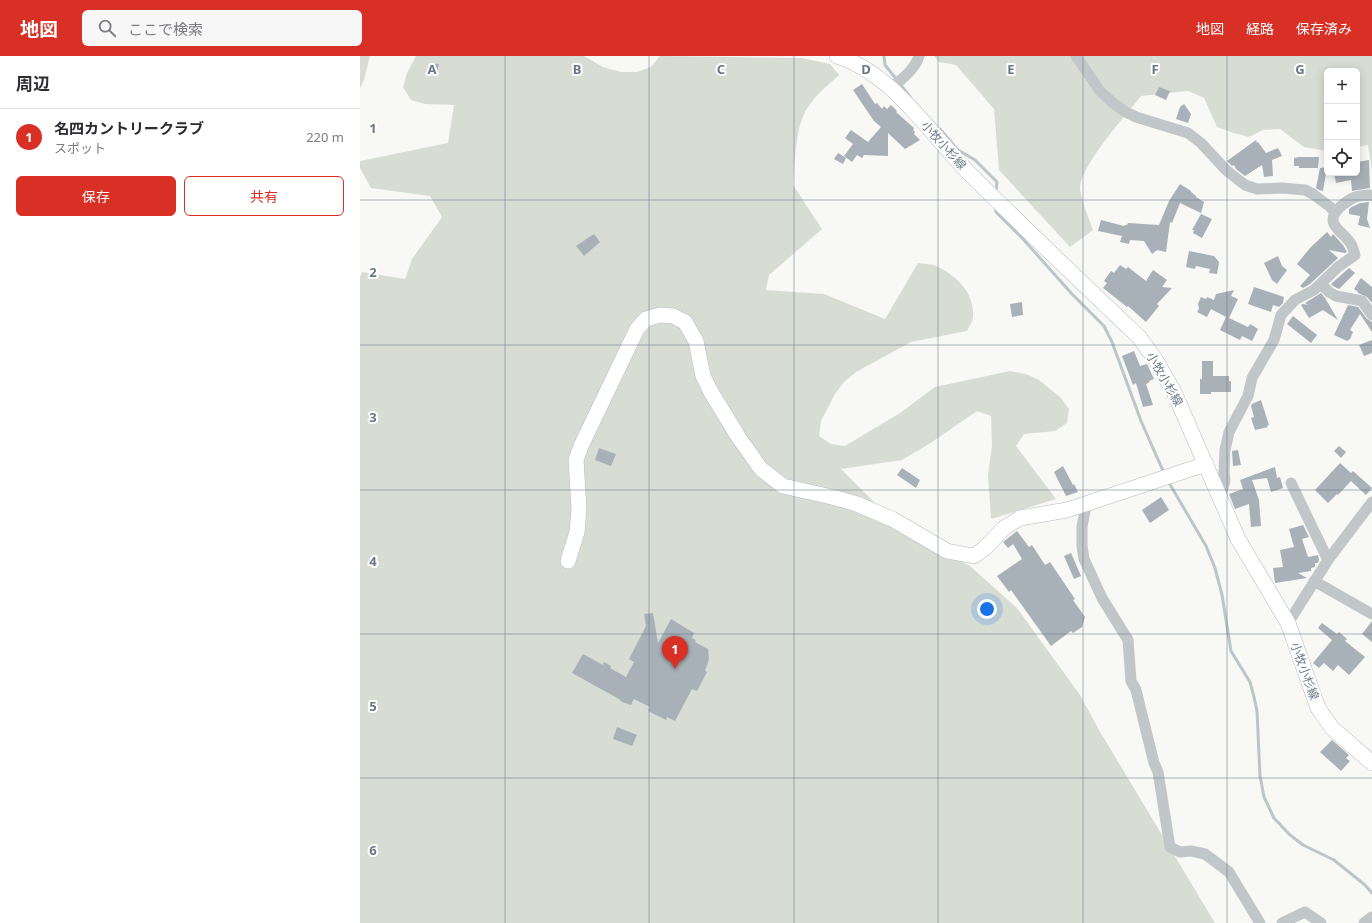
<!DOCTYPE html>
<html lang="ja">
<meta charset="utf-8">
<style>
:root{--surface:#fff;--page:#f7f7f7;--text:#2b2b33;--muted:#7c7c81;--line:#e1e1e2;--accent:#d93025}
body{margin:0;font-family:"Noto Sans","Noto Sans JP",sans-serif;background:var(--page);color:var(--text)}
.controls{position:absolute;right:12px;top:12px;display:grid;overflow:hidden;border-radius:6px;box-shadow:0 2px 10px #0003}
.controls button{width:36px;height:36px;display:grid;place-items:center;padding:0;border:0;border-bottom:1px solid var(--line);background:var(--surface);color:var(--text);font:20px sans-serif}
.you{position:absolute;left:627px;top:553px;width:14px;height:14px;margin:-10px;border:3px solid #fff;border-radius:50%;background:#1a73e8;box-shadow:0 0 0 6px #1a73e833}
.badge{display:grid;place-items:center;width:26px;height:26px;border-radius:50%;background:var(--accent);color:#fff;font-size:13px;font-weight:700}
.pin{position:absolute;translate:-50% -33px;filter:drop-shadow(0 1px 2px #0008)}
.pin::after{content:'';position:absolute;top:21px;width:14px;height:12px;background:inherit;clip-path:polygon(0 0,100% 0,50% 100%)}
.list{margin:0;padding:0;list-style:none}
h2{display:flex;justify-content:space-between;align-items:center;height:52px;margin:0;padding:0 16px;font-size:17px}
h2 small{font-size:13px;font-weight:400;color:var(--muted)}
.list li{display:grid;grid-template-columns:26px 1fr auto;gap:12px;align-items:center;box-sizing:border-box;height:56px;padding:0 16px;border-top:1px solid var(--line)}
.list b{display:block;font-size:15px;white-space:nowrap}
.list p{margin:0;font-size:13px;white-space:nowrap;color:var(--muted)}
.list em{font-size:13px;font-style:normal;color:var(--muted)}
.actions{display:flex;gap:8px;padding:12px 16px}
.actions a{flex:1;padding:9px 0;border:1px solid var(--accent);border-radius:6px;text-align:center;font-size:14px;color:var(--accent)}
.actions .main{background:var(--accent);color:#fff}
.icon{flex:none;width:22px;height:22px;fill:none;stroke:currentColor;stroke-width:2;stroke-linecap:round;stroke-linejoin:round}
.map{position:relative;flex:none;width:1012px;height:867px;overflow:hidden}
header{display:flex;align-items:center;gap:24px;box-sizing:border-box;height:56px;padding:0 20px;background:var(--accent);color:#fff}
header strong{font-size:19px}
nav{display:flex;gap:22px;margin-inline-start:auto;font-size:14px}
.search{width:280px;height:36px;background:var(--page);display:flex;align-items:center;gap:10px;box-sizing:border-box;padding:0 14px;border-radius:6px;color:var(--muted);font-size:15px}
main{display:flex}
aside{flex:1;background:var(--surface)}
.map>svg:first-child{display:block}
</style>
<header>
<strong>地図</strong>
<div class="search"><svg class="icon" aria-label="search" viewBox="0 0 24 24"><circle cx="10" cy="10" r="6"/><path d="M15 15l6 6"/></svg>ここで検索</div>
<nav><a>地図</a><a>経路</a><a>保存済み</a></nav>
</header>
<main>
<aside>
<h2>周辺<small></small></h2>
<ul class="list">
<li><span class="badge">1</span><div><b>名四カントリークラブ</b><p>スポット</p></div><em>220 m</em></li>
</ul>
<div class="actions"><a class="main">保存</a><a>共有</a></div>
</aside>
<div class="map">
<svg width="1012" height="867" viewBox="0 0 1012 867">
<rect width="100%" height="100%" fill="#f8f8f5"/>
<g fill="#d8ddd4">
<polygon points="0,0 10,0 4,24 0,32"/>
<path d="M 56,0 L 224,0 L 243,11 L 261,16 L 277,16 L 291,11 L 300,0 L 442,2 L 470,8 L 479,19 C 467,30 453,41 445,56 C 435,76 435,107 433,129 L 462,173 L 409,219 L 406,234 L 464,238 L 525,263 L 558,207 C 563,208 569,208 574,209 C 595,218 615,236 613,261 C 613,265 609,271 607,275 L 551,286 L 496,316 L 484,326 L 475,338 L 461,365 L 459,380 L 471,388 L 485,390 L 540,357 L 575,331 L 650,315 L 666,318 L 679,324 L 700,341 L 709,353 L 707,367 L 695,375 L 664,378 L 656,390 L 696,443 L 631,463 L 628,419 L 632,389 L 631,360 L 617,355 L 569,388 L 542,404 L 481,413 L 543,475 L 610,510 L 657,552 L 720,639 L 739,674 L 855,867 L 0,867 L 0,221 L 2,216 L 45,223 L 52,203 L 82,161 L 70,140 L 11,132 L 0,112 L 0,105 L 88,87 L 94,49 L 65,48 L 51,44 L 43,31 L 47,17 Z"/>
<path d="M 574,0 L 1012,0 L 1012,114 L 1008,89 L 997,91 L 997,15 L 967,15 L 967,95 L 944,91 L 920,73 L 903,74 L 889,81 L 874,77 L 857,71 L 844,42 L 828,35 L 781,40 C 766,59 723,107 720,130 C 719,138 730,165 733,174 L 710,191 L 639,114 L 634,53 L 596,9 L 579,6 Z"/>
</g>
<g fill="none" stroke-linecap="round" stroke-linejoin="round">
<g stroke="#bac6ca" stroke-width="3">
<polyline points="524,0 525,9 537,24"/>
<polyline points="540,28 550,41"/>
<polyline points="580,73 598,94 615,104 637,126 636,138"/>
<polyline points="635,149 636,156 663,183 712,238 744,270 752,286 781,365 804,417"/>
<polyline points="808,425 846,490 855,512 862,539 871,595 890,626 894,641 897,655 900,720 904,741 914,762 929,778 943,789 974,804 1005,829 1012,837"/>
</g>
</g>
<g fill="#a8b1b7">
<polygon points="70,7 79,8 77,16 69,15"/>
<polygon points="502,28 515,48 517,47 522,53 524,50 527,53 531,49 537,55 536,56 554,72 553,74 555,76 554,78 560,84 545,93 528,77 528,100 504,99 502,102 497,99 492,106 484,100 493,88 485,82 491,74 508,86 521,71 514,65 493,34"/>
<polygon points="799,31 810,35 806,44 795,39"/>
<polygon points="824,48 831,58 828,67 816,63 820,51"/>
<polygon points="896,84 897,87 898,86 906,97 918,92 922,100 912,104 913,120 904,121 902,109 885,120 876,113 874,109 872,110 867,105"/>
<polygon points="478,97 486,102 483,108 474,103"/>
<polygon points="939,101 959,101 958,112 939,112 939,110 934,110 934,102"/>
<polygon points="1009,104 1010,132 992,135 991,124 976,127 974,117 997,117 997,106"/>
<polygon points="967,111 963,135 959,134 956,132 960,112"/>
<polygon points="820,128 831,135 831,136 836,140 836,141 844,146 841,157 820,147 812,167 810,166 806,196 797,194 792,198 784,185 770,184 769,188 760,186 762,180 738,175 741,164 764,170 765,169 767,169 768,167 799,169 809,145"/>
<polygon points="1009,146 1007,163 1010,172 998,169 1000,160 989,158 989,153 992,151 1000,147"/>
<polygon points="841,158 852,163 842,182 833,177 834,174 832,174"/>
<polygon points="967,176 971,181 973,178 983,189 987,196 985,197 969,194 978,202 950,228 943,232 940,230 950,219 937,208 950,192"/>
<polygon points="234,178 240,186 224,200 216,190"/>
<polygon points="829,195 854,200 859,206 857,218 849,217 850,213 836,210 835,213 826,211"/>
<polygon points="918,200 922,210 927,214 917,228 912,224 904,207"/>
<polygon points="760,209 766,213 768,211 786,225 793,214 807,224 802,231 812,232 797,248 799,250 786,266 768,250 767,251 743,232 747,227 744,225 751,215 754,217"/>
<polygon points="989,212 995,217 979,233 973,230 971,228"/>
<polygon points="1001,222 1012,231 1012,247 1007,241 998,237 998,236 994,233"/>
<polygon points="894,231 924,241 923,247 919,251 913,249 911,256 888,248"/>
<polygon points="874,234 871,240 878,243 869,262 888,271 890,268 898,273 892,285 882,280 880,284 860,274 866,261 851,253 847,261 837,256 839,253 838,248 841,241 846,243 847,241 854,244 856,238"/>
<polygon points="961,237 965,242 978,264 963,254 949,262 941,249 943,248 948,249 945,247"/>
<polygon points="662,246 663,259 652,261 650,248"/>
<polygon points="988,249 998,251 1007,263 1012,266 1012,276 1000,258 990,274 993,276 990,283 987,285 974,279"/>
<polygon points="933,260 957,279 951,287 927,268"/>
<polygon points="1012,284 1012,297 1004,300 999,289"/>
<polygon points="774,295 780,310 787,308 794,323 789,325 790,326 786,328 793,349 783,351 776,327 773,329 762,300"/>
<polygon points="842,305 853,305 853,320 869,320 869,325 871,325 871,336 851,336 851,338 840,338 840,323 842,323"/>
<polygon points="901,344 909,369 907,369 908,371 895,374 891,362 894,361 891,350 892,348"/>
<polygon points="979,390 986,396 981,402 974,395"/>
<polygon points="239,392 256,398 251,410 235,404"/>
<polygon points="878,394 881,409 873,410 872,395"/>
<polygon points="980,407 991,417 993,415 1012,432 1006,439 991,425 978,439 977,438 968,447 955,434"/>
<polygon points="703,410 713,429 714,428 718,436 706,440 694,416"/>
<polygon points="915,411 917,422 920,421 923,432 911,436 907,422 892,424 899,444 901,470 891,471 889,448 875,453 869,438 883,433 880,424"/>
<polygon points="542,412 560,424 556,432 537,419"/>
<polygon points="801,441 809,454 790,467 782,454"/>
<polygon points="943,469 949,481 942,483 948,501 958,499 959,504 958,507 955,507 955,511 951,512 951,515 938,517 947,522 915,527 913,512 923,511 920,494 934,491 929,473"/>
<polygon points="657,475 669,491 672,489 685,509 690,506 715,543 713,544 725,561 722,571 713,577 711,575 691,590 651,534 649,536 637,520 662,503 653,488 648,492 643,486"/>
<polygon points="711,497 721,520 714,523 704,500"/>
<polygon points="293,557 298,587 311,563 334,577 332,582 336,584 335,586 348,593 349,603 345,615 347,616 337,635 332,633 315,665 307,661 306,664 288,655 290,651 274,643 271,649 262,646 259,643 212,617 223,598 243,609 244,606 251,610 250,612 266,621 274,606 269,603 286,570 284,558"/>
<polygon points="1012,565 1012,586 1002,578"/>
<polygon points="962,567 977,578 979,576 987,583 985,585 1005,601 989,619 978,609 973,615 964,607 959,612 953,607 972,584 958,572"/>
<polygon points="257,671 277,679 272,690 253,683"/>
<polygon points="972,684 989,699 986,702 990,705 981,715 960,696"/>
</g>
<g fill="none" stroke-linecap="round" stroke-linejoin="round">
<defs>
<g id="secondary">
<path d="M 477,0 C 532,17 568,75 607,115 C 663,171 721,226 779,281 L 795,303 L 814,336 L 878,483 L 928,567 L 958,652 L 972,672 L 1012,707"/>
<polyline points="208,505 217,476 219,453 216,404 221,390 277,273 286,263 300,259 313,260 325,266 336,285 343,320 351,336 379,382 401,413 423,430 476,442 497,448 532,463 587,495 614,500 625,492 644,472 660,462 707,454 846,408"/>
</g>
</defs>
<use href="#secondary" stroke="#b4babe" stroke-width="16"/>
<g stroke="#c1c6c9" stroke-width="11">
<polyline points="716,0 740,35 753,47 764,55 776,61 828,77 841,87 866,114 885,129 897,133 922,132 945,134 953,138 970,151 975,156"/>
<path d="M 531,33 C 541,23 555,14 559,0"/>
<polyline points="961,228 969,236 976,240 1002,245 1012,259"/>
<polyline points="931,427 968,504"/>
<path d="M 860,442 L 865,425 L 864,417 L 865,394 L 869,376 L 888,340 L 892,322 L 914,284 L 921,259 L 935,244 L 954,234 L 978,211 L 995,199 C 994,196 993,192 992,190 C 986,176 961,169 980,151 C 992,141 997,139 1012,139"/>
<polyline points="725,449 725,455 722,471 722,490 724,503 742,542 768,584 771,625 776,634 794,707 798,716 810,791 820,796 831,795 845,798 869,816 900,867"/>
<polyline points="954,525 1012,558"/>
<polyline points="928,567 968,504 1012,446"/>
<polyline points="922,867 945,856 961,867"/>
<polyline points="1004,867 1012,861"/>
</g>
<use href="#secondary" stroke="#fff" stroke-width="15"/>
</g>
<path fill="none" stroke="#677986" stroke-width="1" stroke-opacity="0.55" d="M 145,0 L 145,867M 289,0 L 289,867M 434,0 L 434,867M 578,0 L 578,867M 723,0 L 723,867M 867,0 L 867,867M 0,144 L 1012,144M 0,289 L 1012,289M 0,434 L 1012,434M 0,578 L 1012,578M 0,722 L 1012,722"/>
<g text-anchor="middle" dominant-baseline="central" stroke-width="4" stroke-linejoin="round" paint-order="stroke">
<g font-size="12" fill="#677986" stroke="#fff">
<text transform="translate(584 89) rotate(48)">小牧小杉線</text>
<text transform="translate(805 323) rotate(60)">小牧小杉線</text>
<text transform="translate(945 615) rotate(70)">小牧小杉線</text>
</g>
</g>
<g font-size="13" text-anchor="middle" font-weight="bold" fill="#677986" stroke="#fff" stroke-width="4" stroke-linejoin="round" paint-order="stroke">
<text x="72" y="18">A</text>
<text x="217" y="18">B</text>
<text x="361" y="18">C</text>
<text x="506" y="18">D</text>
<text x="651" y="18">E</text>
<text x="795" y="18">F</text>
<text x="940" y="18">G</text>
<text x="13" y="77">1</text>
<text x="13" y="221">2</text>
<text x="13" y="366">3</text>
<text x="13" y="510">4</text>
<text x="13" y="655">5</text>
<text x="13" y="799">6</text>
</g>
</svg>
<div class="controls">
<button>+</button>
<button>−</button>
<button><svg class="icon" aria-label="locate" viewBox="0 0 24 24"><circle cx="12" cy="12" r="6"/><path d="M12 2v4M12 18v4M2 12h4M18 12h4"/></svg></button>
</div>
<div class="you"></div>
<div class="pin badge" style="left:315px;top:613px">1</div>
</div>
</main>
